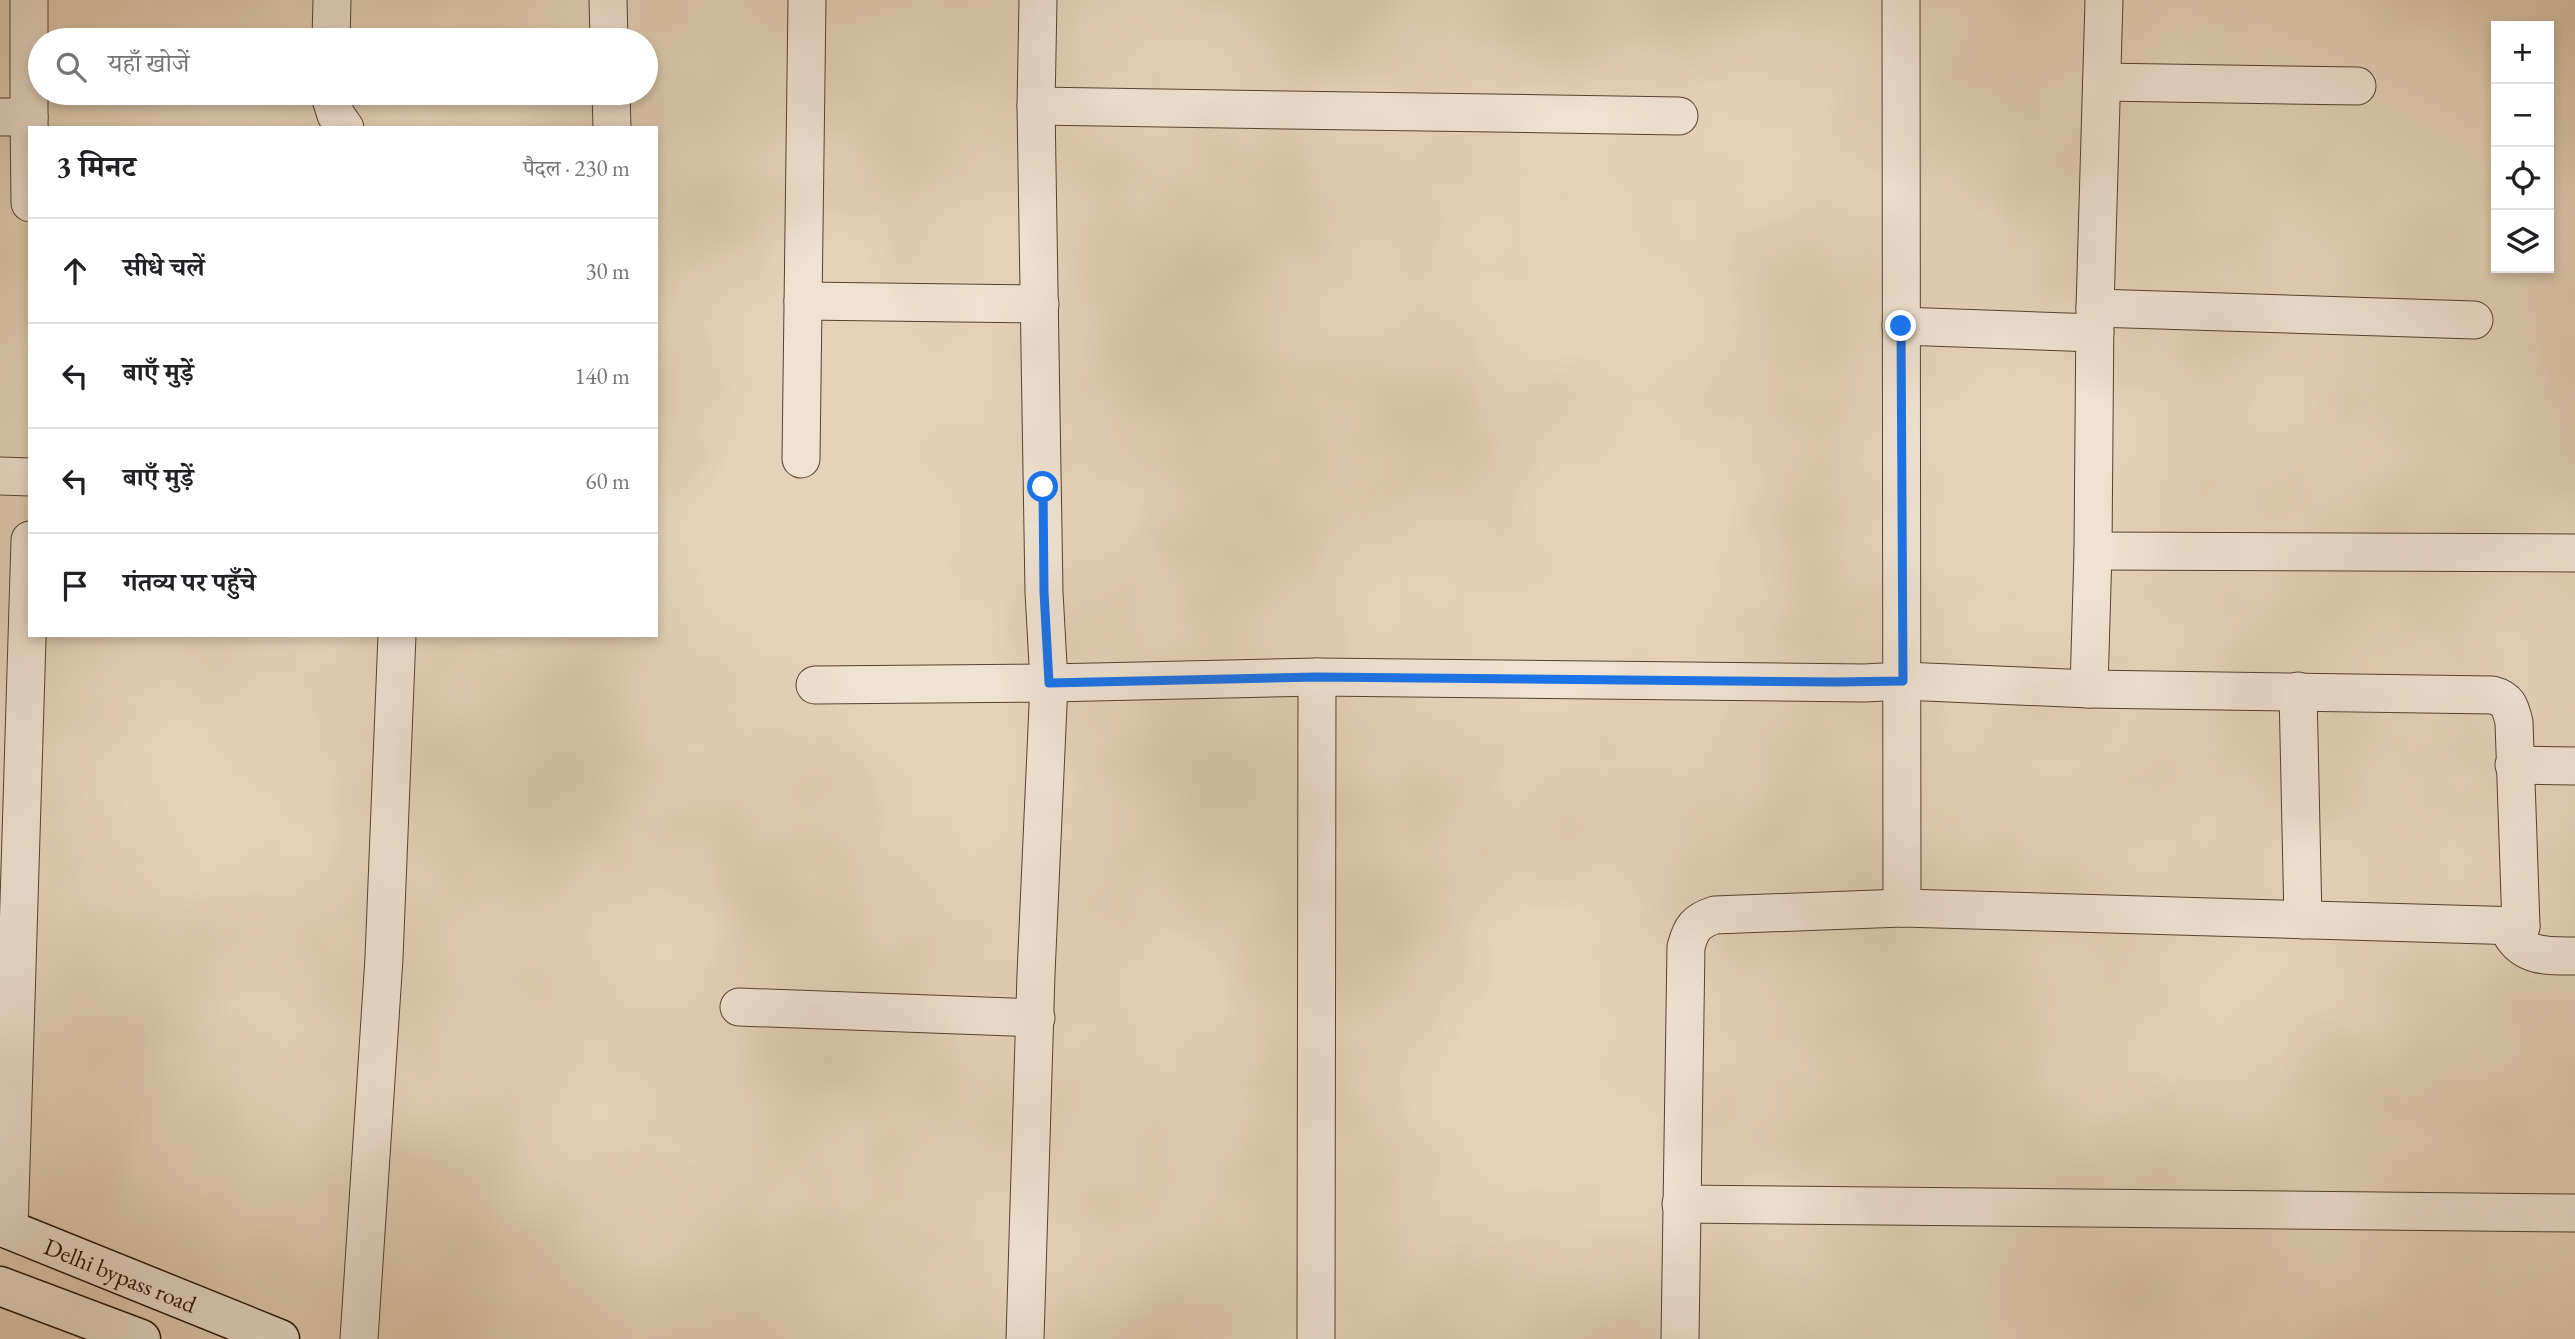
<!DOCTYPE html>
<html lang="hi">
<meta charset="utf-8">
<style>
:root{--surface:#fff;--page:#f6f6f6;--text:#202124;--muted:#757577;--line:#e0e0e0}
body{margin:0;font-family:"EB Garamond","Noto Serif Devanagari",serif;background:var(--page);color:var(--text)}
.controls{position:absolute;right:21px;top:21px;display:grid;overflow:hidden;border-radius:0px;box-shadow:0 4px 10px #0003}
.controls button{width:63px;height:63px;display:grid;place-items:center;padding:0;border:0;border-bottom:2px solid var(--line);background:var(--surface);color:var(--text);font:35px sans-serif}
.stop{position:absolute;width:21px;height:21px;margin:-16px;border:5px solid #1a73e8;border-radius:50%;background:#fff}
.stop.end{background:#1a73e8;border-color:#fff;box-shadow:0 2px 7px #0008}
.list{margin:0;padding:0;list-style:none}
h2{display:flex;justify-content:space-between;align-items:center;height:91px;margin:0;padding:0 28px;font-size:30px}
h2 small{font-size:23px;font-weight:400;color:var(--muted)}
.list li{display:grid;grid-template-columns:46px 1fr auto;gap:21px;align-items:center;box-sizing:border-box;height:105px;padding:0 28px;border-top:2px solid var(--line)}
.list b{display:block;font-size:26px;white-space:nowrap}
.list em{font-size:23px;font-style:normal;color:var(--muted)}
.icon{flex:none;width:38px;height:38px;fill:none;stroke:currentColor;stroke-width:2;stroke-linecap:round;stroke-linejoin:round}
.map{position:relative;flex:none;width:2575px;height:1339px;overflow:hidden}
.search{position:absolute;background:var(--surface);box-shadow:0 4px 10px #0003;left:28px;top:28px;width:630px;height:77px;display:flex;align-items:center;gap:18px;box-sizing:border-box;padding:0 24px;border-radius:38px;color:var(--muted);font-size:26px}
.panel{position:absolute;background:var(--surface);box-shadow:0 4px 10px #0003;left:28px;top:126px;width:630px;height:511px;border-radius:0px}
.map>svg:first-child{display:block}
</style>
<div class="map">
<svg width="2575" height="1339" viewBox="0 0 2575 1339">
<rect width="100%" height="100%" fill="#e5d3b9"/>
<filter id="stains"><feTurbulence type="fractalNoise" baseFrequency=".00286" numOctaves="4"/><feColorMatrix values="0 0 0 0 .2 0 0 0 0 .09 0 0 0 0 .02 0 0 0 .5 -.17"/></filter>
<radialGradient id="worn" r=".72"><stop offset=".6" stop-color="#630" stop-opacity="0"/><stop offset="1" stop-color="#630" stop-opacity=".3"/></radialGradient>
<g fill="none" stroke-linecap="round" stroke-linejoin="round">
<defs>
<g id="street">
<polyline points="29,0 29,117"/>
<polyline points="608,0 609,40"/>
<path d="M 1038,0 L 1036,106 L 1044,592 L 1049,683 L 1317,677 L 1864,683 L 1903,681 L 2089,689 L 2492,695 C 2508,699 2510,706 2514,722 L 2521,926 L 2511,934 C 2525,958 2549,956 2575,956"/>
<polyline points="1901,0 1902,908"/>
<polyline points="331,40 332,0"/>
<polyline points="2102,82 2357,86"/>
<polyline points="329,93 336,115 345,128"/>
<polyline points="611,93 612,128"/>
<polyline points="1036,106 1679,116"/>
<polyline points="0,117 29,117 30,203"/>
<polyline points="803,301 1040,304"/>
<polyline points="2095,308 2474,320"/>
<polyline points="1901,326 2095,333"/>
<polyline points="801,459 807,0"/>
<polyline points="0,476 30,477"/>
<polyline points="2093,551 2575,553"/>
<polyline points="815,685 1049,683 1036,974 1025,1339"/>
<polyline points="2089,689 2093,551 2095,308 2104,0"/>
<polyline points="2298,691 2303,920"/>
<polyline points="2514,765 2575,766"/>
<polyline points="739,1007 1036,1018"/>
<polyline points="1681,1204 2575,1213"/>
<polyline points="9,1230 30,540"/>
<polyline points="359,1339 384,958 397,635"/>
<polyline points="1316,1339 1317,677"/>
<path d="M 1680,1339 L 1686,947 C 1691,928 1696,921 1715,915 L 1902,908 L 2521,926"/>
</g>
<g id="secondary">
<path id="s1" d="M 0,1226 L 280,1339"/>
<polyline points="0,1286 141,1339"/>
</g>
</defs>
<use href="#street" stroke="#56422e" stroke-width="39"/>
<use href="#secondary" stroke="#271200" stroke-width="41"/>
<use href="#street" stroke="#eee2d2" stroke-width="37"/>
<use href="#secondary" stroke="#eee2d2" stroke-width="38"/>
</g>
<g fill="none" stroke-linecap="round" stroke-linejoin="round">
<polyline stroke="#1a73e8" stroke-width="9" points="1043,487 1044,592 1049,683 1317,677 1836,682 1903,681 1901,326"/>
</g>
<g text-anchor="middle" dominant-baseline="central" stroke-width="5" stroke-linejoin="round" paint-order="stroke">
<g font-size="24" fill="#271200" stroke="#eee2d2">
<text stroke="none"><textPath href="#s1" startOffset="130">Delhi bypass road</textPath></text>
</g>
</g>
<rect width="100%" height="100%" filter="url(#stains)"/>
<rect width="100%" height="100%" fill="url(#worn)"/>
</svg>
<div class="controls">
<button>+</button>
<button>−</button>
<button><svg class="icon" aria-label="locate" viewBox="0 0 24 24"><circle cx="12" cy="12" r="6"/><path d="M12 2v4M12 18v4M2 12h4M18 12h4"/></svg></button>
<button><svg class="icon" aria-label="layers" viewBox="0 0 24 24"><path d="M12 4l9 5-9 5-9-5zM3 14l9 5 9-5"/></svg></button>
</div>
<div class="stop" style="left:1043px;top:487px"></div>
<div class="stop end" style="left:1901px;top:326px"></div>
<div class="search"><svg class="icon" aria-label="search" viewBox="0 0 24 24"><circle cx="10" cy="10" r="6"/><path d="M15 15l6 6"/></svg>यहाँ खोजें</div>
<section class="panel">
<h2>3 मिनट<small>पैदल · 230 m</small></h2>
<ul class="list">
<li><svg class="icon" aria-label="ahead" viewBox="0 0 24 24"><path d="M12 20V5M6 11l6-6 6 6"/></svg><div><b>सीधे चलें</b></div><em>30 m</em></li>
<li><svg class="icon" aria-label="left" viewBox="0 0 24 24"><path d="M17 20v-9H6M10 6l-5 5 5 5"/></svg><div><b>बाएँ मुड़ें</b></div><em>140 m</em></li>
<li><svg class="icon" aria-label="left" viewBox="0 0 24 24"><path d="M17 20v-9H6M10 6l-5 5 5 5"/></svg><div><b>बाएँ मुड़ें</b></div><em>60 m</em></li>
<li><svg class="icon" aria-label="arrive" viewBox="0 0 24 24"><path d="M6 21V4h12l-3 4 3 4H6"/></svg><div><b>गंतव्य पर पहुँचे</b></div></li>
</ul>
</section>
</div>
